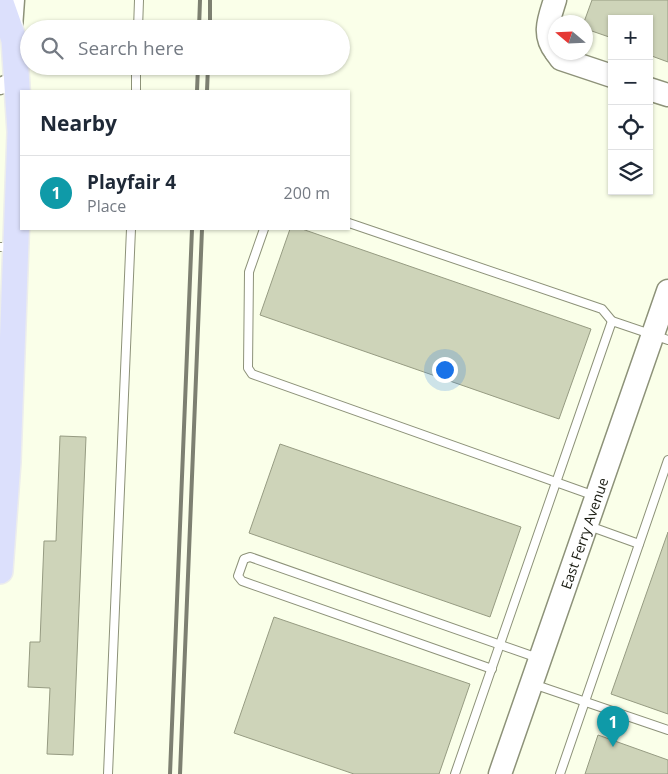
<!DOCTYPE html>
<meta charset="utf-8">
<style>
:root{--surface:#fff;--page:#f6f6f7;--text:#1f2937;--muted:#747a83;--line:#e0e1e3;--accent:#4b4ac0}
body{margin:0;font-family:"Open Sans",sans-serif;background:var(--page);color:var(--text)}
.controls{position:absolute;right:15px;top:15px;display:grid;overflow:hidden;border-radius:0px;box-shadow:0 1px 4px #0004}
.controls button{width:45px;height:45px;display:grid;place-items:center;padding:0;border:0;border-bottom:1px solid var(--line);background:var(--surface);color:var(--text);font:25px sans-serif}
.compass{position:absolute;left:548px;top:15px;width:45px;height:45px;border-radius:50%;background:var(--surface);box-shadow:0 1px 4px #0004;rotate:289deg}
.you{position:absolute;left:444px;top:369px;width:18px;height:18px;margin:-12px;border:4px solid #fff;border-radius:50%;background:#1a73e8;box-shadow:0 0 0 8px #1a73e833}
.badge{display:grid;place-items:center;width:32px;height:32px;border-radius:50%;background:var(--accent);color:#fff;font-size:16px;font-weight:700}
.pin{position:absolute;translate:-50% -41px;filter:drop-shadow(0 1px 2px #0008)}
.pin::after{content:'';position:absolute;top:26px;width:18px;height:15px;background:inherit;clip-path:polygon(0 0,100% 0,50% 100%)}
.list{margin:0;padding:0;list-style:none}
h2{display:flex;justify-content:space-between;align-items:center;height:65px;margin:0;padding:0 20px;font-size:21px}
h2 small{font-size:16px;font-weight:400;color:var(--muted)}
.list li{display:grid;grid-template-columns:32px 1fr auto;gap:15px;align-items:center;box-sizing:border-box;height:75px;padding:0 20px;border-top:1px solid var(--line)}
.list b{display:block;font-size:19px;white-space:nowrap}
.list p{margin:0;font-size:16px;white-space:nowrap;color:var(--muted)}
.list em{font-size:16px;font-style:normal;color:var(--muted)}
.icon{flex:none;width:28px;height:28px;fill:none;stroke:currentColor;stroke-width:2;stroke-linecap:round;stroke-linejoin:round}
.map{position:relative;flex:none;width:668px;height:774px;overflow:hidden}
.search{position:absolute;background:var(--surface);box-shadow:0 1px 4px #0004;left:20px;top:20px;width:330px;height:55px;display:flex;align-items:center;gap:12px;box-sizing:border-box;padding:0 18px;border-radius:28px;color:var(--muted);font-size:19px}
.panel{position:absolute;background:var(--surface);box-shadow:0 1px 4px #0004;left:20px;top:90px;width:330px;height:140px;border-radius:0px}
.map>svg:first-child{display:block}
</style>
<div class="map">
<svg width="668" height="774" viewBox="0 0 668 774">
<rect width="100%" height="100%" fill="#faffe9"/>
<g fill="#ced4b9" stroke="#969b82">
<polygon points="592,0 668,0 668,62 649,55 649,19 612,19 612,38 586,29 584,22"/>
<polygon points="290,229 302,229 591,329 559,419 260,315"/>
<polygon points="60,436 86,437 73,755 47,754 50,688 28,687 30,642 40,642 44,541 56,541"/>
<polygon points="280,444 521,527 490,617 249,533"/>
<polygon points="668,532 668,714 611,694"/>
<polygon points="274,617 470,684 439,774 354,774 234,733"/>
<polygon points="598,735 668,760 668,774 585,774"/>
</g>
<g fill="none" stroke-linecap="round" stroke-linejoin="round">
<defs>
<g id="lane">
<polyline points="138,29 139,0"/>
<polyline points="136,91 136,66"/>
<polyline points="349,223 602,309 612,321"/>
<polyline points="264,229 249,272 248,368 252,374 595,496"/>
<polyline points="0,247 14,247"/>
<polyline points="589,526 639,544"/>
<polyline points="492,669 242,581 238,576 244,559 250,557 538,658"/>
<polyline points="533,684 668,730"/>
<polyline points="108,774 131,229"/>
<polyline points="455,774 612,321 668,340"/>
<polyline points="560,774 668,460"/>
</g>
<g id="street">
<polyline points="14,28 16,0"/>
<polyline points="0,86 15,80"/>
</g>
<g id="secondary">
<path d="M 555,0 C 549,19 542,35 556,52"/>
<polyline points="556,52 561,59 612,76"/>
<polyline points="649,89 668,95"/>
<path id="s1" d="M 500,774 L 668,291"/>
</g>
<polyline id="primary" points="0,571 8,462 20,132 14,40 0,0"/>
</defs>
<use href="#lane" stroke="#8d9279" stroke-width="10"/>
<use href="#street" stroke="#8d9279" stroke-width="19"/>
<use href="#secondary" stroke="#8d9279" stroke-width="25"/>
<use href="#primary" stroke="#ecedec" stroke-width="28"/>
<use href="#lane" stroke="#fff" stroke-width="8"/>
<use href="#street" stroke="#fff" stroke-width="16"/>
<use href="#secondary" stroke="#fff" stroke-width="22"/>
<use href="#primary" stroke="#dce0fc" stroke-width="25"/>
<g stroke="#7d8071" stroke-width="4">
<polyline points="199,29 200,0"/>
<polyline points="210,29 210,0"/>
<polyline points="197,91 198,66"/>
<polyline points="207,91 208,66"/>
<polyline points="170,774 192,229"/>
<polyline points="180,774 202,229"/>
</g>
</g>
<g text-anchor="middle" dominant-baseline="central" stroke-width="4" stroke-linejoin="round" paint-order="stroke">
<g font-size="14" fill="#17190f" stroke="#fff">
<text stroke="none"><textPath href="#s1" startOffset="255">East Ferry Avenue</textPath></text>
</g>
</g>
</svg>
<div class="controls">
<button>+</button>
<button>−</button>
<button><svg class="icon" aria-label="locate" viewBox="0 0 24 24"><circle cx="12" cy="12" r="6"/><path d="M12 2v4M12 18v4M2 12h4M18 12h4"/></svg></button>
<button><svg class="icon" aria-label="layers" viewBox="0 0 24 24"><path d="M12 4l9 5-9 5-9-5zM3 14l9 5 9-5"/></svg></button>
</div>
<svg class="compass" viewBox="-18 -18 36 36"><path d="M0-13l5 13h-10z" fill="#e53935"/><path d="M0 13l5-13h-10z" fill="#747a83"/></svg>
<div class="you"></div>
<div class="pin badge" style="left:613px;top:747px;background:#0f9aa8">1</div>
<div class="search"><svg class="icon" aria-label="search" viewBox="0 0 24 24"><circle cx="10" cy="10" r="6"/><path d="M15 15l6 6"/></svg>Search here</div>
<section class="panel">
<h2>Nearby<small></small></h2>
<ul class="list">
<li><span class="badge" style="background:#0f9aa8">1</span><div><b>Playfair 4</b><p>Place</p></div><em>200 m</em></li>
</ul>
</section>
</div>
